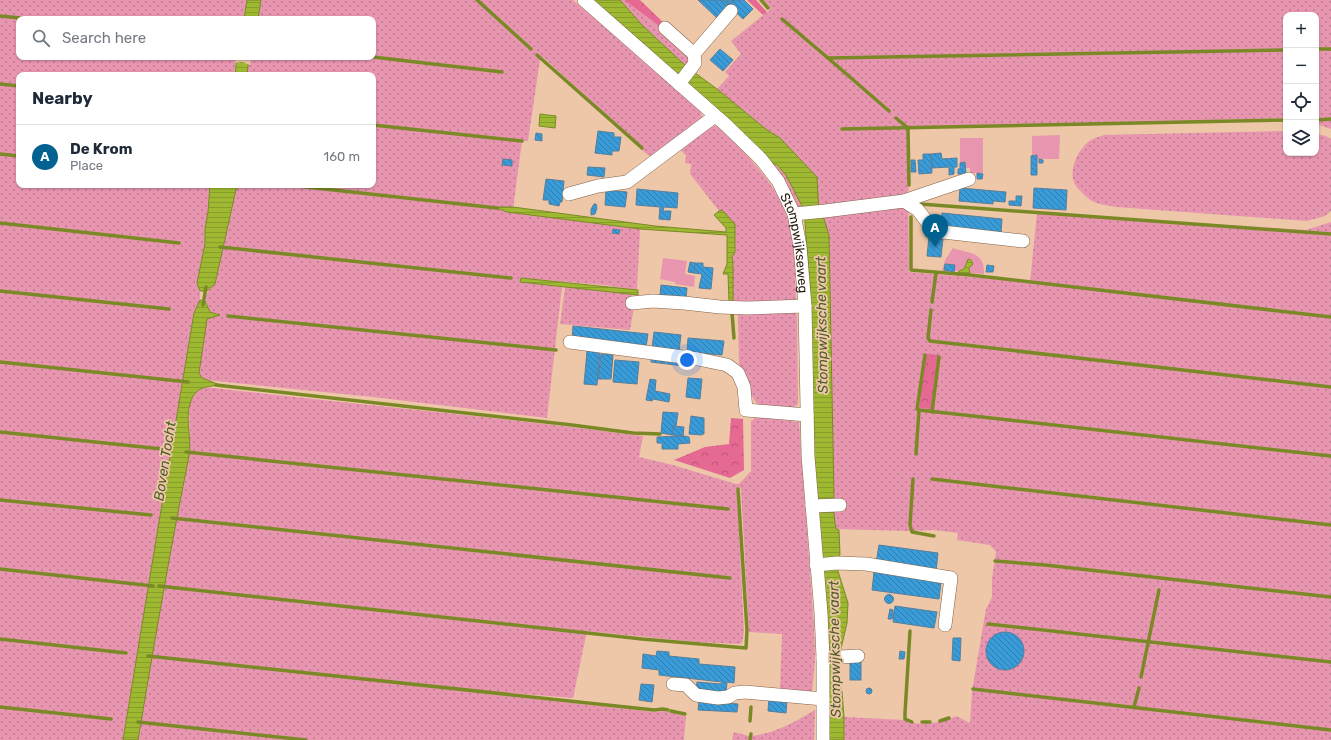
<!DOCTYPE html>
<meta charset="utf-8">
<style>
:root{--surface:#fff;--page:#f6f6f7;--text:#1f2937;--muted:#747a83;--line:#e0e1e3;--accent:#016191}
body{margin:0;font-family:Rubik,sans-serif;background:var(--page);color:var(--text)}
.controls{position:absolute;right:12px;top:12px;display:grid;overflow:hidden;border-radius:8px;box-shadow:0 1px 3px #0004}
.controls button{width:36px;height:36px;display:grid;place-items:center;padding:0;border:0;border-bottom:1px solid var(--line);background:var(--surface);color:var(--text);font:20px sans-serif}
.you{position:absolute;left:687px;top:360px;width:14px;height:14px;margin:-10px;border:3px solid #fff;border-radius:50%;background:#1a73e8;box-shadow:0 0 0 6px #1a73e833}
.badge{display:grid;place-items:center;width:26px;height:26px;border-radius:50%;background:var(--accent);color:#fff;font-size:13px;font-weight:700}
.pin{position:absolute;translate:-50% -33px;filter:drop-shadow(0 1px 2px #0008)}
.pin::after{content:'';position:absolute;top:21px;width:14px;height:12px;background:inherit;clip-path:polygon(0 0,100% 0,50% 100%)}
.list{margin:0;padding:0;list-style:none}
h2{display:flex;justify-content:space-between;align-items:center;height:52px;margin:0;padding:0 16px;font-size:17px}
h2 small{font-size:13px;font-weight:400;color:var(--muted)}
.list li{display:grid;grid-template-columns:26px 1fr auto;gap:12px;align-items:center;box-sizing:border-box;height:64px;padding:0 16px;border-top:1px solid var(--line)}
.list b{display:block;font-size:15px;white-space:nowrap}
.list p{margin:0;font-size:13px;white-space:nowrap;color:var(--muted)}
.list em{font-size:13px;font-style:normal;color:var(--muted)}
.icon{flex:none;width:22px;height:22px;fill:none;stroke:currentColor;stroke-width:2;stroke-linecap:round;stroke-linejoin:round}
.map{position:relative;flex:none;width:1331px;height:740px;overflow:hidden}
.search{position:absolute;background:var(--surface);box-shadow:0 1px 3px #0004;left:16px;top:16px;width:360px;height:44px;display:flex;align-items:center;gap:10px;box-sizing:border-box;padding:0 14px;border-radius:8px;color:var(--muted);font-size:15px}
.panel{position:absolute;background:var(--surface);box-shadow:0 1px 3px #0004;left:16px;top:72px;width:360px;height:116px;border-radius:8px}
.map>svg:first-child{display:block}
</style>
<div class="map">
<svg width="1331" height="740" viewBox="0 0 1331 740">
<defs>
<pattern id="grass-dots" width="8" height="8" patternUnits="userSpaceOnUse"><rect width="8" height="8" fill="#e896af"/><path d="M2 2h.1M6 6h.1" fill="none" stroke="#bc7a8d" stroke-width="1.8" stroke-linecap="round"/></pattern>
<pattern id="forest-crowns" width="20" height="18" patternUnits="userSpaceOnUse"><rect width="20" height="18" fill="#e56993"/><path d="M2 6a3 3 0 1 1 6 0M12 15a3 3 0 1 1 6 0" fill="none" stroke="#ba5676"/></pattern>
<pattern id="water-rules" width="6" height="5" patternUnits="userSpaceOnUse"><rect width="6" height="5" fill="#9eb931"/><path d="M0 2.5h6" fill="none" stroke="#889e2a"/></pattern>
<pattern id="building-back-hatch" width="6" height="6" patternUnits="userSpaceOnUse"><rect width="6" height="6" fill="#399bd8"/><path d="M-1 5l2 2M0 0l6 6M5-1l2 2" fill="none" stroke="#307eae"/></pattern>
</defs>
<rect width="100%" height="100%" fill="#edc7a8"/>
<g fill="url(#grass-dots)">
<polygon points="0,0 247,0 244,19 19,19 19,57 237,57 234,75 19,75 19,185 210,185 208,212 205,229 205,244 197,283 200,291 200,300 194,313 156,540 123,740 0,740"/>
<path d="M 261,0 L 573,0 L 700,110 L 703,119 L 653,159 L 642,150 L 643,148 L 543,57 L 540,60 L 528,141 L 522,141 L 513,209 L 494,207 L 507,212 L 640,229 L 637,290 L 604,285 L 521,278 L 520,282 L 562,287 L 547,418 L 373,397 L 206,380 L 202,378 L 199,373 L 199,368 L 207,318 L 219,314 L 210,312 C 204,298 204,294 215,284 L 237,185 L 373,185 L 373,75 L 247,75 L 249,57 L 373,57 L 373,19 L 258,19 Z"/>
<polygon points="620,0 624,0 662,28 690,57 687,67 642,25"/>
<path d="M 763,0 L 1331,0 L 1331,129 L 1316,124 L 1316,15 L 1286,15 L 1286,118 L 908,129 L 909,272 L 1030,282 L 1037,213 L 1306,230 L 1331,222 L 1331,730 L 1225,719 L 1331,731 L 1331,740 L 844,740 L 844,717 L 905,720 C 918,727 943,723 956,716 L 970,723 L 972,691 L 986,609 L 992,597 L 992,578 L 996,552 L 990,545 L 957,540 L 958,533 L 934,530 L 910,531 L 836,529 L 834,519 L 829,235 L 780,138 L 767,130 L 717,89 L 729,76 L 725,72 L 741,54 L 731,41 L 771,9 Z"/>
<path d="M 716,125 C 751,158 785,190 793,241 C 795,260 795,279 796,299 L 789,302 L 733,302 L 733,263 L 732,257 L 735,252 L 722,210 L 719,211 L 690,174 L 691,164 L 685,163 L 686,156 L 681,150 L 710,128 Z"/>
<path d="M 1286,131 L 1286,153 L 1316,153 L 1316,134 L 1326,136 L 1331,139 L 1331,211 L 1325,216 L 1307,221 L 1116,207 C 1107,205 1097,205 1089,199 C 1085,196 1079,190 1076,186 C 1067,173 1077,152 1087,143 C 1091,139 1098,137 1104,135 Z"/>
<path d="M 771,163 C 789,170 796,195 804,210 L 796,206 Z"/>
<polygon points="565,287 632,294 630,308 634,308 630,330 560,324"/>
<path d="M 792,311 L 797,315 L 798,404 C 794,410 787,407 780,407 C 774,407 763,408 758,404 C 749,397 745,374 739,364 L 738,313 Z"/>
<path d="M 205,387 C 351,404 497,417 643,436 L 639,457 L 673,465 L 736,484 L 739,484 L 751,471 L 751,421 L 757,417 L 799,422 L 814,626 L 815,660 L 812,693 L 790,691 L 780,688 L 782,634 L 749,632 L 741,490 L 739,487 L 737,488 L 744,632 L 742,643 L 739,644 L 696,642 L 587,631 L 573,698 L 388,683 L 654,712 L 664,711 L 686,716 L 684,740 L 138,740 L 172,538 L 190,451 L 189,405 L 197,390 Z"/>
<path d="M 815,710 L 814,740 L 752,740 L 752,736 C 773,734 797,721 815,710 Z"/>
<polygon points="734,732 749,736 749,740 732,740"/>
</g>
<g fill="url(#forest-crowns)">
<polygon points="624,0 640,0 665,24 662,28"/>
<polygon points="747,0 756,0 767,12 763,15"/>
<polygon points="926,354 938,355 931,409 919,408"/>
<polygon points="731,418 743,419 744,470 730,478 674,460 705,447 729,444"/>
</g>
<g fill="#e896af">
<polygon points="1060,135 1059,159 1037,159 1037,155 1032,155 1032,136"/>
<polygon points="960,138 983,138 983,173 970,173 970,168 966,168 966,165 960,165"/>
<path d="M 953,248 C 969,254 985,251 984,274 L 970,273 L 966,263 C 964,274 951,271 942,271 L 945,260 Z"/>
<polygon points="663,258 687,261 685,274 695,276 694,287 675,284 675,282 660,279"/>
</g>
<g fill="url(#water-rules)" stroke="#7a8926">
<polygon points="247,0 261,0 258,19 244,19"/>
<path d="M 591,0 L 620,0 L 642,25 L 687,67 L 717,89 L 767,130 L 780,138 L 817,177 L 819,216 L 823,216 L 829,235 L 834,497 L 831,499 C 834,509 834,519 836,529 L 839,530 L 840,555 L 836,558 L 837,568 L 848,603 L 847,623 L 840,653 L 838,678 L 842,692 L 844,717 L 844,740 L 828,740 L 814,449 L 810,286 L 804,210 L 786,175 L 777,165 L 771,163 Z"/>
<polygon points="237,57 249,57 247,75 235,75"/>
<polygon points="540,114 556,116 555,128 539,126"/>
<polygon points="210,185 237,185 215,284 207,291 200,291 197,283 205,244 205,229 208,212"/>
<polygon points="494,207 513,207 655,226 726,232 726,228 714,215 719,211 722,210 735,224 735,252 732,257 733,263 733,302 729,302 728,274 723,274 727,264 727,235 640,229 507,212"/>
<polygon points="968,259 971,260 973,264 969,268 970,275 956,275 959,271 964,269"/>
<polygon points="521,278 638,290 638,295 520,282"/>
<path d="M 200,300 L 205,301 L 210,312 L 220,315 L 207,319 L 199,373 L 202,378 L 220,385 C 204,387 195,387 190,404 C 185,418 192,440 189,456 C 170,550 154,645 138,740 L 123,740 L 156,540 L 194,313 Z"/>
</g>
<polygon fill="#edc7a8" points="236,57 251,57 250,65 242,62 235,63"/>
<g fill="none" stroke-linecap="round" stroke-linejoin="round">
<g stroke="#7a8926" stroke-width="3.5">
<polyline points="477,0 531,49"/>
<polyline points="761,0 768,8"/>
<polyline points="0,16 31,19"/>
<polyline points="782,19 828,58 889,111"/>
<polyline points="1316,49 1331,49"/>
<polyline points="537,55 642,148"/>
<polyline points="373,57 502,72"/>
<polyline points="828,58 1286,50"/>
<polyline points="0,84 19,86"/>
<polyline points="896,118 908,128 909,185"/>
<polyline points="1316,120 1331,119"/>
<polyline points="373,125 522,141"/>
<polyline points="842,129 1286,120"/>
<polyline points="0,154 19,156"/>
<polyline points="288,185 497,208"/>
<polyline points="920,204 1331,234"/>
<polyline points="911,217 911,270 970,275 1331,317"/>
<polyline points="0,223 179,243"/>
<polyline points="220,247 511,278"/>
<polyline points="0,291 169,309"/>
<polyline points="932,302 936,273"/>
<polyline points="203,305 206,287"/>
<polyline points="931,310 928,338 930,341 1331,387"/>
<polyline points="732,313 734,338"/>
<polyline points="228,316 556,350"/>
<polyline points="0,362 188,382"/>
<polyline points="216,385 572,425 633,433 660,434"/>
<polyline points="919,410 917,409 925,355"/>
<polyline points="932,412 939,357"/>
<polyline points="0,432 162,449"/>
<polyline points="186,452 728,509"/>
<polyline points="916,454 919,410 1331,456"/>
<polyline points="913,479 910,525 912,532 934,536"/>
<polyline points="932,479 1331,525"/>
<polyline points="0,500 151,515"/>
<polyline points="172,518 730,578"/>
<polyline points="995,561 1045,565 1331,597"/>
<polyline points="0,569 153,586"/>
<polyline points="159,586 642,639 746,648 747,630 738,489"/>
<polyline points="988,624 1331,662"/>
<polyline points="910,631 905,713 905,719 912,722"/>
<polyline points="0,639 126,653"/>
<polyline points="148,656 654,710 663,709 668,710"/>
<polyline points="1141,677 1159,590"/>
<polyline points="973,689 1331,730"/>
<polyline points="0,707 111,719"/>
<polyline points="1134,707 1139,688"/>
<polyline points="671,711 685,714"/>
<polyline points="750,721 751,707"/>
<polyline points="940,721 949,718"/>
<polyline points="138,722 306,740"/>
<polyline points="922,722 930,722"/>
<polyline points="750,740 751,734"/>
</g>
</g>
<g fill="url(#building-back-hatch)" stroke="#587e99">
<polygon points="698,0 723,0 729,6 717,18"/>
<polygon points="723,0 734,0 729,5"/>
<polygon points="734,0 744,0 753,9 743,19 729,6"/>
<polygon points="720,49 733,60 723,71 710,60"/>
<polygon points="598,131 614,133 614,137 621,137 619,151 612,151 612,155 595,153"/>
<polygon points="536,133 542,134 542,141 535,140"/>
<polygon points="941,153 942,159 957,158 957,167 954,167 954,174 949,175 949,167 932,168 931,154"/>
<polygon points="923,154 931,154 932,173 919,174 918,160 923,160"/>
<polygon points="1037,155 1037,175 1031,175 1031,156"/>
<polygon points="503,159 512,160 512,166 502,165"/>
<polygon points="1039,159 1043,160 1043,163 1039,163"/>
<polygon points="911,160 915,160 916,172 911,172"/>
<polygon points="965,162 966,174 958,174 958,169 960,169 960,163"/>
<polygon points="588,167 605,168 604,177 587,175"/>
<polygon points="977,173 983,174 982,179 977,179"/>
<polygon points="546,179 564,181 562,202 560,202 559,206 549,204 549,200 543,200"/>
<polygon points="960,188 1006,192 1005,202 993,201 993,204 959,201"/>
<polygon points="1034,188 1067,190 1066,210 1033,208"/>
<polygon points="637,189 678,193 677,208 664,207 663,211 671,211 670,220 659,219 660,207 636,205"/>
<polygon points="606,190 627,192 625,207 605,205"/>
<polygon points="1016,196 1022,196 1021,206 1009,205 1009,201 1016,201"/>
<polygon points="594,204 596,204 597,208 595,214 591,215 591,209"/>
<polygon points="942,213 1002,219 1001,234 940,228"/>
<polygon points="613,229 620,230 619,234 612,233"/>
<polygon points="929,236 943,238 941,257 927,256"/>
<polygon points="690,262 695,263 694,273 688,272"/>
<polygon points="695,263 703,263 703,267 713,268 711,289 699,288 702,274 694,273"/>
<polygon points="945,264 955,265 954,272 944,270"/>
<polygon points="987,265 994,266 993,272 986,272"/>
<polygon points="661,285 687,288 686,298 660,295"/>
<polygon points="573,326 648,334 646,347 572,339"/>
<polygon points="654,332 681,335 679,351 652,348"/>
<polygon points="688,338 724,341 722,355 687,352"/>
<polygon points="587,351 600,352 597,385 584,384"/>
<polygon points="601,354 613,355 611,379 598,379"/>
<polygon points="651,355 685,359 684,366 651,362"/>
<polygon points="685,359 693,360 692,367 684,366"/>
<polygon points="615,360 639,362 637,384 613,382"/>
<polygon points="688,378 702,379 700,399 686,397"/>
<polygon points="650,379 656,380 655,391 670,394 669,402 653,399 652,401 646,400"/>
<polygon points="663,412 678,413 676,426 673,426 672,435 661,433"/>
<polygon points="691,416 704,418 704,434 702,434 702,435 689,434"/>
<polygon points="673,426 684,427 683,436 672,435"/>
<polygon points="684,436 689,437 690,443 678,444 678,449 662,449 662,443 657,443 657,437"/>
<polygon points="879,545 938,553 936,571 876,563"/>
<polygon points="874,572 941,582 939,599 872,590"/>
<circle cx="889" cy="599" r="4.5"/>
<polygon points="895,606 937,612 934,628 893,622"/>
<polygon points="890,609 893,610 893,613 894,613 892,619 888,619"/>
<circle cx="1005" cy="651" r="19"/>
<polygon points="953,638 961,638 960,661 952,660"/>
<polygon points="657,651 669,652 669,656 699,659 699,664 735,667 734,683 727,682 726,693 696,690 697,682 721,684 722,682 659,675 659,670 642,668 643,654 656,656"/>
<polygon points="900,651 905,652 904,659 899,659"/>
<rect x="850" y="661" width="11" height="19"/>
<polygon points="641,684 654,685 652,702 639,700"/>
<circle cx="869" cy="691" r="3"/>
<polygon points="769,698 787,700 786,713 768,711"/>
<polygon points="699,701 738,704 737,712 698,710"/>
</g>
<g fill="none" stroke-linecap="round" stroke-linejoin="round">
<defs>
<g id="minor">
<path id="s1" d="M 584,0 L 726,125 L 761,159 L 778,181 L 794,214 L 800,246 L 805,306 L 808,456 L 821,613 L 823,658 L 823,740"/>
<polyline points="665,28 694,54"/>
<polyline points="679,84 695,63 694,54 731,11"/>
<polyline points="569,194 598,186 627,182 715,116"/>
<polyline points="904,201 918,210 934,231 1023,241"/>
<polyline points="794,214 825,211 904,201 969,179"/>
<polyline points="632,303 653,301 684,303 720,307 747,308 805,306"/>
<polyline points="570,342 698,359 727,365 738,373 744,387 746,410 807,415"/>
<polyline points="812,506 840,505"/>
<polyline points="816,565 837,563 866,564 951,578 945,625"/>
<polyline points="823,658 858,656"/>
<polyline points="673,684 686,685 696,695 718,698 728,697 735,693 745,692 823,699"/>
</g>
</defs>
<use href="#minor" stroke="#836246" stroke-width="14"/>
<use href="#minor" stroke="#fff" stroke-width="13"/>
</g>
<g text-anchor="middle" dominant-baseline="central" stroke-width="3.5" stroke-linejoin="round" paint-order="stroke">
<g font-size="13" fill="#27190e" stroke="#edc7a8">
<text stroke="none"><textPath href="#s1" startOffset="331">Stompwijkseweg</textPath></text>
</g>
<g font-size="14" font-style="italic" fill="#505c29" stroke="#edc7a8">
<text transform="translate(822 325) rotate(-91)">Stompwijksche vaart</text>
<text transform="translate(165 461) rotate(-81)">Boven Tocht</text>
<text transform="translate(835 649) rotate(-91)">Stompwijksche vaart</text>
</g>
</g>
</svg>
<div class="controls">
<button>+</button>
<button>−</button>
<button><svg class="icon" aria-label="locate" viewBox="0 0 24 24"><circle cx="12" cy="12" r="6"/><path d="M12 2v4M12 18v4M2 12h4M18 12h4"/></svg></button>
<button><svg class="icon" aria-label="layers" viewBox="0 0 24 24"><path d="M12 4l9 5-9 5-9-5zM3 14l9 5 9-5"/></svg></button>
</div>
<div class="you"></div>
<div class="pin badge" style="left:935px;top:247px">A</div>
<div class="search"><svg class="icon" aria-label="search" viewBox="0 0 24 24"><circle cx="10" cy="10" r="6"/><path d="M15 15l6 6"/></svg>Search here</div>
<section class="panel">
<h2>Nearby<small></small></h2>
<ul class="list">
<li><span class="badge">A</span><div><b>De Krom</b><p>Place</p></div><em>160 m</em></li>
</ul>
</section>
</div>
